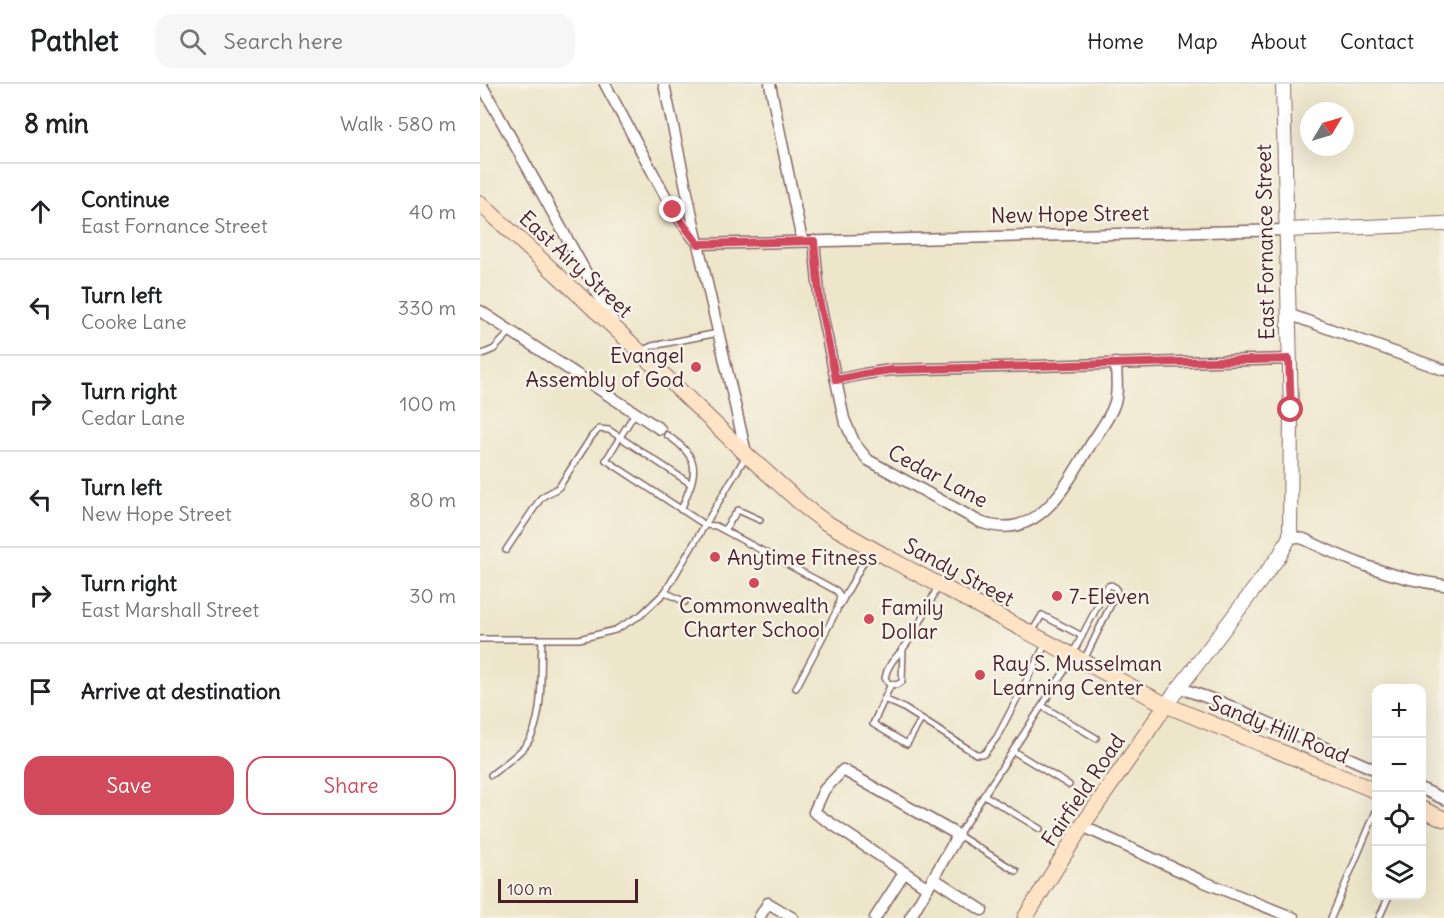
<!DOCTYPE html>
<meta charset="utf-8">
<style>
:root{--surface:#fff;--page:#f6f6f6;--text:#202124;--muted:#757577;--line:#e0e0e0;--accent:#d1495b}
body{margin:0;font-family:Delius,sans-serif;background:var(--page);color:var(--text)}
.controls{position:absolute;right:18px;bottom:18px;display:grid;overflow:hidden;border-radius:12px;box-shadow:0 6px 24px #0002}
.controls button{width:54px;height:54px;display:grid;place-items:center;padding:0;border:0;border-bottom:2px solid var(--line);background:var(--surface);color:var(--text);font:30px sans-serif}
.compass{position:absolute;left:820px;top:18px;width:54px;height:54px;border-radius:50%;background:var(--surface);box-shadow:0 6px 24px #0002;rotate:52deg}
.scale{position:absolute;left:18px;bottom:15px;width:140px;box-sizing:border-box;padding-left:6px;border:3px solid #4a1f2b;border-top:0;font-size:16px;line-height:21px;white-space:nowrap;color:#4a1f2b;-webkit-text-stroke:4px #f7f3e8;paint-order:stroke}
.stop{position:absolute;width:18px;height:18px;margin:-14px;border:4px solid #d1495b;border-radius:50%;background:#fff}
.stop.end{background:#d1495b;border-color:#fff;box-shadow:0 2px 6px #0008}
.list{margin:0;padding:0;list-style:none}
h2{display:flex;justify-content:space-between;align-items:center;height:78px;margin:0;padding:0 24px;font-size:26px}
h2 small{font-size:20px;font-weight:400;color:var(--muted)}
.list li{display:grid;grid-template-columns:39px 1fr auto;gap:18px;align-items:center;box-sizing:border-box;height:96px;padding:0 24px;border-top:2px solid var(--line)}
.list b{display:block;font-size:22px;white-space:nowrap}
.list p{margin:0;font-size:20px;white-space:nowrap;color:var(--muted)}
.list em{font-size:20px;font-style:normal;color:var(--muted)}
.actions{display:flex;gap:12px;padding:18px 24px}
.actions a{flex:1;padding:14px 0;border:2px solid var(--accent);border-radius:18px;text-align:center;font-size:21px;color:var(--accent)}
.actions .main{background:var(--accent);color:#fff}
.icon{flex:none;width:33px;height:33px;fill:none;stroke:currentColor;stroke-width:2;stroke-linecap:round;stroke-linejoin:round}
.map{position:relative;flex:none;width:964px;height:834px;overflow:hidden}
header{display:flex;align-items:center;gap:36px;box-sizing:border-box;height:84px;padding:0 30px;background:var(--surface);border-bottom:2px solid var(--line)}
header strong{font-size:28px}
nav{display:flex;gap:33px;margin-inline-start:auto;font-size:21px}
.search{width:420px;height:54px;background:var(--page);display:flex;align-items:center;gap:15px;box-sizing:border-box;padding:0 21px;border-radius:18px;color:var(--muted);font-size:22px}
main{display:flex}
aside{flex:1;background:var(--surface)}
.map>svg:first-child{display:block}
</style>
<header>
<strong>Pathlet</strong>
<div class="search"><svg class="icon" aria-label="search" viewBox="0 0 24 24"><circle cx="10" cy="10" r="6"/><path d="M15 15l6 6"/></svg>Search here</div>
<nav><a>Home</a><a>Map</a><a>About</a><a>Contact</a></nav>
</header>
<main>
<aside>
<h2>8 min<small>Walk · 580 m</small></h2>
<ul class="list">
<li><svg class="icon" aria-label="ahead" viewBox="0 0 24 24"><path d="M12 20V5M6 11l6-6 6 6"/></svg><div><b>Continue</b><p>East Fornance Street</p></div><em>40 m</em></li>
<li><svg class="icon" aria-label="left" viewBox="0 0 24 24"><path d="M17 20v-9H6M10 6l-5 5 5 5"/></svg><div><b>Turn left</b><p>Cooke Lane</p></div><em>330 m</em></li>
<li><svg class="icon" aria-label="right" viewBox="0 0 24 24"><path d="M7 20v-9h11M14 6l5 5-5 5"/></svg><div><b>Turn right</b><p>Cedar Lane</p></div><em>100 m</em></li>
<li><svg class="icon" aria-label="left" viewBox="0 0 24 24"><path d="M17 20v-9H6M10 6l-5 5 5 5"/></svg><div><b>Turn left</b><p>New Hope Street</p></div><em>80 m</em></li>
<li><svg class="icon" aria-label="right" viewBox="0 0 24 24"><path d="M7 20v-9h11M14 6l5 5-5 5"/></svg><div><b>Turn right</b><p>East Marshall Street</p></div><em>30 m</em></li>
<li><svg class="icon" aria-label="arrive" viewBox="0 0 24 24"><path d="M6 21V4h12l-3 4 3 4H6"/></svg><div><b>Arrive at destination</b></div></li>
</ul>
<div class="actions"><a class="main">Save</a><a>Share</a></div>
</aside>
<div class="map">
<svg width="964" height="834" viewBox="0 0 964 834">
<rect width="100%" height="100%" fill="#f7f3e8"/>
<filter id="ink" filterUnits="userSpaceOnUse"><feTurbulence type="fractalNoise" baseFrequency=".0167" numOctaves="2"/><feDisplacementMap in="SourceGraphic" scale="12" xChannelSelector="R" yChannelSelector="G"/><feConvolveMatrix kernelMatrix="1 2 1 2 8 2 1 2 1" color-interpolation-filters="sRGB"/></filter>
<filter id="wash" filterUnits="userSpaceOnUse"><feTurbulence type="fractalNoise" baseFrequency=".008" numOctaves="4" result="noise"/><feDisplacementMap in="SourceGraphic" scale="24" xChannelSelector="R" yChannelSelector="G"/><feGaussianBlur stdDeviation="1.35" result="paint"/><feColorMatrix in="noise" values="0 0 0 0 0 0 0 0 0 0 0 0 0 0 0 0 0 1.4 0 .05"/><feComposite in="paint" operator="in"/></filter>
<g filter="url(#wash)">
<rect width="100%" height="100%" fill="#eee6cb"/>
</g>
<g filter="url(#ink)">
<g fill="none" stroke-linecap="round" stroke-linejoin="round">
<defs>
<g id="service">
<polyline points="161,267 172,262 238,249"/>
<polyline points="0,271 14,265 31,247"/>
<polyline points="155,329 126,376 225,441 236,442 357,507 360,512 357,526 316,604"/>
<path d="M 187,351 C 224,376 216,389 201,426"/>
<polyline points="244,446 258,426 280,436"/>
<path d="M 26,466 L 61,414 C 67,409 73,408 79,403 L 112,352 L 119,345 L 129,346 L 211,400"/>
<polyline points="185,508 205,518"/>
<polyline points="360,521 390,466"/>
<polyline points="552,548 562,531 602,552"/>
<polyline points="0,555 99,555 135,546 161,531 185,508 266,372"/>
<path d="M 423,564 L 422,598 L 416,601 L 408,599 L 405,594 C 408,577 420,571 428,558 C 440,541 449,521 458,502"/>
<polyline points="593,569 628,502 631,501 636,504 637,508 604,576"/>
<polyline points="411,600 393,640 427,660 441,636"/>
<polyline points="404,615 422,623 496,670 504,670 517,653 566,559"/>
<polyline points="562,622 616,654"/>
<polyline points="533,667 589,701"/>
<path d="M 11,691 C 23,681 36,673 46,661 C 65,637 60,586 62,556"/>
<polyline points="504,711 560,745"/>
<polyline points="536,787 478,751 593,574"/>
<polyline points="851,834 896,727"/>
<polyline points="899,834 909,812"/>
</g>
<g id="minor">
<polyline points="1,0 134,239"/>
<polyline points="125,0 193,126 214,155"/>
<polyline points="184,0 218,160 266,369"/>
<polyline points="290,0 322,157"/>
<path d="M 334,157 L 340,220 L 364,335 L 375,360 L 388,376 L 500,438 C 557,459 583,406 608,365 C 616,351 629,336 634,321 C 639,309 636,292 636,279"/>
<polyline points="218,160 806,146"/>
<polyline points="0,227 180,345"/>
<polyline points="808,230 964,286"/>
<polyline points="356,296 384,290 411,286 809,275"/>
<path d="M 810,452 L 824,455 C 869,477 914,495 964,501"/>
<polyline points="700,604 743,619 896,686"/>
<polyline points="942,705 964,715"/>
<polyline points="602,742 722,797 814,834"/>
<polyline points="453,794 502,826"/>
<polyline points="279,834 288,819 313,834"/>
<polyline points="395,834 424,789"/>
<polyline points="430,834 478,751 363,686 344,706 334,728 448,804"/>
</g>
<g id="tertiary">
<polyline points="806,146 964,140"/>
<polyline points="686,621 800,471 810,452 811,326 803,0"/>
</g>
<g id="secondary">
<polyline points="0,119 139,248 267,371 325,423 345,438 412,476 686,621 896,707"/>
<polyline points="942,725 964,735"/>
<polyline points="545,834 602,742 686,621"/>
</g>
</defs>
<use href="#service" stroke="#836563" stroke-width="8"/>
<use href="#minor" stroke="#836563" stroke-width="13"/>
<use href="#tertiary" stroke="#836563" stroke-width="16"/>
<use href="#secondary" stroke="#836563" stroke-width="17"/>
<use href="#service" stroke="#fff" stroke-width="5"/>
<use href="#minor" stroke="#fff" stroke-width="10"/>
<use href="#tertiary" stroke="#fff" stroke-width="14"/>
<use href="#secondary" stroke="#fee4c5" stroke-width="15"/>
</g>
</g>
<g fill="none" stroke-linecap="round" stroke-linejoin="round" filter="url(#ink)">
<polyline stroke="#d1495b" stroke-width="8" points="193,126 218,160 334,157 340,220 356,296 384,290 411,286 809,275 811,326"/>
</g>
<g fill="#d1495b" stroke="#f7f3e8" stroke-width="2">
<circle cx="216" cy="283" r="6"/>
<circle cx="235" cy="473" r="6"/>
<circle cx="274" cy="499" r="6"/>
<circle cx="577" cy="512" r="6"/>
<circle cx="389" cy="535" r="6"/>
<circle cx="500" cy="591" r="6"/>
</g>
<g text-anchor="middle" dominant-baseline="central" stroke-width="5" stroke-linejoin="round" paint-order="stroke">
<g font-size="21" fill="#4a1f2b" stroke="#f7f3e8">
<text transform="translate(590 130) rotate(-1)">New Hope Street</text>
<text transform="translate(785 158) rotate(-91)">East Fornance Street</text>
<text transform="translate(96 180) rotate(43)">East Airy Street</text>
<text transform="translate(458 392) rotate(28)">Cedar Lane</text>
<text transform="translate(479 488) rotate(28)">Sandy Street</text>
<text transform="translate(799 645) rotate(22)">Sandy Hill Road</text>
<text transform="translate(603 706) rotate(-56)">Fairfield Road</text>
</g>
<g font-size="21" fill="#4a1f2b" stroke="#f7f3e8" text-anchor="start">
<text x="204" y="271" text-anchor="end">Evangel<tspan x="204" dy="24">Assembly of God</tspan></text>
<text x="247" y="473">Anytime Fitness</text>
<text x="589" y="512">7-Eleven</text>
<text x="274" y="521" text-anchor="middle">Commonwealth<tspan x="274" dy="24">Charter School</tspan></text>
<text x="401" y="523">Family<tspan x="401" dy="24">Dollar</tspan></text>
<text x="512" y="579">Ray S. Musselman<tspan x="512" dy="24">Learning Center</tspan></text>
</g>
</g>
</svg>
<div class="controls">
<button>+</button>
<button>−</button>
<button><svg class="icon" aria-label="locate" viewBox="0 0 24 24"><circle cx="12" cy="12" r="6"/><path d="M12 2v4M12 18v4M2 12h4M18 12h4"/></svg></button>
<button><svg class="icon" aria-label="layers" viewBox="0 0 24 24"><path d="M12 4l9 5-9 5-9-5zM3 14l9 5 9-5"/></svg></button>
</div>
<svg class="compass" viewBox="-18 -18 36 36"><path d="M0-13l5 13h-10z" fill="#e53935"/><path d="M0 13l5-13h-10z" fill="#757577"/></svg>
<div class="scale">100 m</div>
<div class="stop" style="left:811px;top:326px"></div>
<div class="stop end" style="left:193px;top:126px"></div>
</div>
</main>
